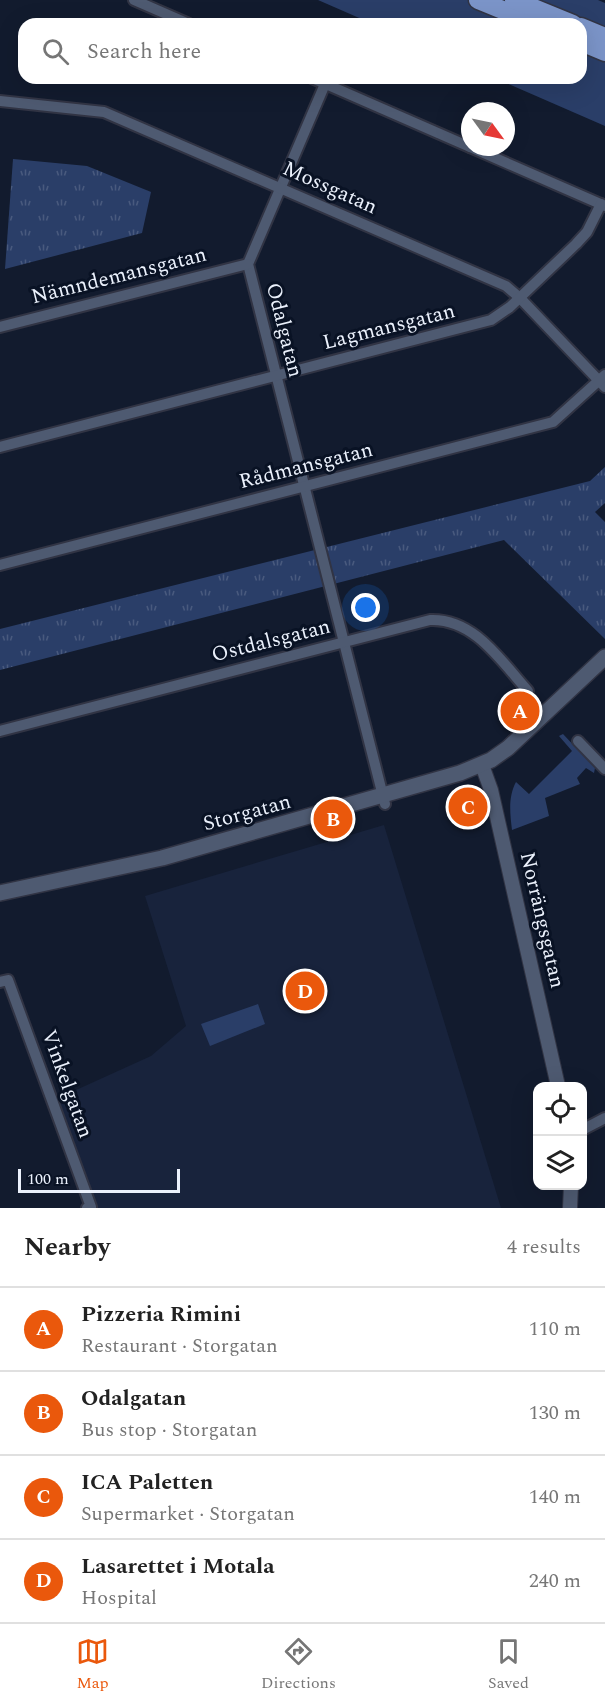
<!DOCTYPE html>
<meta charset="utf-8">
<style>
:root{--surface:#fff;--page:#f6f6f6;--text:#222;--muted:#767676;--line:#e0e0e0;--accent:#ea580c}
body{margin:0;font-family:Spectral,serif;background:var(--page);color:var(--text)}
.controls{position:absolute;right:18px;bottom:18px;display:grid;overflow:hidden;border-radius:12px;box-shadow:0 6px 24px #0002}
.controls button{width:54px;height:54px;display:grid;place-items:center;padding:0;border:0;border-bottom:2px solid var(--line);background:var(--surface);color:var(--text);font:30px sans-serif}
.compass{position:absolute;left:461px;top:102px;width:54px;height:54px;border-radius:50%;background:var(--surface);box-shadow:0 6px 24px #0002;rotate:123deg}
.scale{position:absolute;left:18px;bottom:15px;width:162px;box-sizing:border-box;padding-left:6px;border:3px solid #ebf1fc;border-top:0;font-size:16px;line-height:21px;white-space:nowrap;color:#ebf1fc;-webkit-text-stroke:4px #091224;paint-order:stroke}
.you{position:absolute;left:366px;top:608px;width:21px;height:21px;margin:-15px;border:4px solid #fff;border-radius:50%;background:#1a73e8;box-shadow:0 0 0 9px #1a73e833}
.badge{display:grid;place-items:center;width:39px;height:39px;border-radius:50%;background:var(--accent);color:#fff;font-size:20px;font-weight:700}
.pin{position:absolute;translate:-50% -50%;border:3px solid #fff;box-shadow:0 2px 6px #0006}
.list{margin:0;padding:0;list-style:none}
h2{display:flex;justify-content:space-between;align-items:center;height:78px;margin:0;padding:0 24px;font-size:26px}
h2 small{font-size:20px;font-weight:400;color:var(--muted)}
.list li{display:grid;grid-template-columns:39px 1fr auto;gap:18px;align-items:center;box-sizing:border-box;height:84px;padding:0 24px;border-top:2px solid var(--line)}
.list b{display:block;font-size:22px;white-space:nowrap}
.list p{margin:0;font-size:20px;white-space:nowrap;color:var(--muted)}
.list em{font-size:20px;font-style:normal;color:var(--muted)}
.icon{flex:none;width:33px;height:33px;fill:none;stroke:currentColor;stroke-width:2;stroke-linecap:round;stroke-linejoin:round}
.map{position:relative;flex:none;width:605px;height:1208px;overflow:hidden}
.search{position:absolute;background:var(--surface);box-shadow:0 6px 24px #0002;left:18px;right:18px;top:18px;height:66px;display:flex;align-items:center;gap:15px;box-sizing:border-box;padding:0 21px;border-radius:18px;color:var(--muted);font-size:22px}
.sheet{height:414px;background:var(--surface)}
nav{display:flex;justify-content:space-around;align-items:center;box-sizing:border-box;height:84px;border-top:2px solid var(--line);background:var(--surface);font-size:16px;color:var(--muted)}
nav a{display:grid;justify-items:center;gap:3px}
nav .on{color:var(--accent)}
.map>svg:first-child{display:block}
</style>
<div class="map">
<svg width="605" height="1208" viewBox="0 0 605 1208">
<defs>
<pattern id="park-tufts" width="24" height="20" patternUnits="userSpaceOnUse" patternTransform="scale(1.5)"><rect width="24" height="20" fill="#2a3e68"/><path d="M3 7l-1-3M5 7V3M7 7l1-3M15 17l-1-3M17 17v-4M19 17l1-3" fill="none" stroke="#495a7e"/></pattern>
</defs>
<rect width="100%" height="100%" fill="#121b2e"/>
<polygon fill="#18233c" points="384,825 501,1208 97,1208 54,1100 151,1056 186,1026 145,896"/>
<g fill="#2a3e68">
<polygon points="318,0 598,0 605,3 605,126 495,78 581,78 581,24 373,24"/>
<path d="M 563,734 L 595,768 L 594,773 L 586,768 L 577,778 L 580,784 L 545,798 L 549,816 L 512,830 C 510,813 508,797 516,782 L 529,794 L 572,751 L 559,736 Z"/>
<polygon points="258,1004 265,1024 210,1046 201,1024"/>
</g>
<g fill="url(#park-tufts)">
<polygon points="13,159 87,166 151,192 142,233 5,269"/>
<polygon points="605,467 605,503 595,512 605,522 605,639 504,540 0,670 0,629 590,481"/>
</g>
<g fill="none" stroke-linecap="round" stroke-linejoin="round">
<defs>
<g id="minor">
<polyline points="134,0 189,24"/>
<polyline points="312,78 470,147"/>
<polyline points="325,84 248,264 385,804"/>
<polyline points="0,101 104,112 506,286 520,298 605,387"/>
<polyline points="470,147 605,206"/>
<polyline points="0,327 248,264"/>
<polyline points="0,447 491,320 510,307 576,244 587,232 601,204"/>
<polyline points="0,565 553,422 605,375"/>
<path d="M 0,731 L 430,620 C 474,618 501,661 528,691"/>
<polyline points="578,741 605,769"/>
<polyline points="0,982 8,980 91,1207 87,1208"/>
<polyline points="582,1130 605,1118"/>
</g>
<g id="tertiary">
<polyline points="482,765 491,790 558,1086"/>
<polyline points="570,1208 571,1186"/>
</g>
<polyline id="secondary" points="0,893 162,858 460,773 491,760 508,748 605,657"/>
<g id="trunk">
<polyline points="478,0 537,24"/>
<polyline points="514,0 573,24"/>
<polyline points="581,27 605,37"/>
<polyline points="581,42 605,52"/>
</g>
</defs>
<use href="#minor" stroke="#313444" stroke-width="14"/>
<use href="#tertiary" stroke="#313444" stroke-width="16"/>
<use href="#secondary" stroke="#313444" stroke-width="18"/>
<use href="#trunk" stroke="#313444" stroke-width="21"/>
<use href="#minor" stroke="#4e5a71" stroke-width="10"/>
<use href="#tertiary" stroke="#4e5a71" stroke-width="14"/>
<use href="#secondary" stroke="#4e5a71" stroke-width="15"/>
<use href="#trunk" stroke="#7b94c8" stroke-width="18"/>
</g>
<g text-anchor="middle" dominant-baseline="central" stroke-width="6" stroke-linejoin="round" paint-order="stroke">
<g font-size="21" fill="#ebf1fc" stroke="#091224">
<text transform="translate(330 188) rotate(24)">Mossgatan</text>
<text transform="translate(119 276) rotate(-14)">Nämndemansgatan</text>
<text transform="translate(389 327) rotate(-14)">Lagmansgatan</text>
<text transform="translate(284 330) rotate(76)">Odalgatan</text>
<text transform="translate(306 466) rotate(-14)">Rådmansgatan</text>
<text transform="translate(271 641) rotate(-14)">Ostdalsgatan</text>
<text transform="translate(247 813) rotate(-15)">Storgatan</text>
<text transform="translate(542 920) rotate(77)">Norrängsgatan</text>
<text transform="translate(67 1084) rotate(70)">Vinkelgatan</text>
</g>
</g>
</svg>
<div class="controls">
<button><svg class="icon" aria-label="locate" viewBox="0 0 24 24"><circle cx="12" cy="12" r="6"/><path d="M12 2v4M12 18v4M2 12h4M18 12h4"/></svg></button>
<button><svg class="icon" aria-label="layers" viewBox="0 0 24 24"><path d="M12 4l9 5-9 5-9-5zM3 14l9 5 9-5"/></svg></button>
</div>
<svg class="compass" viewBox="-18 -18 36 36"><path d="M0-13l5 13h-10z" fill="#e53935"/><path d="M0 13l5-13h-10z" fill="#767676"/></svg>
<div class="scale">100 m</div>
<div class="you"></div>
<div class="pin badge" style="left:520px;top:711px">A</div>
<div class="pin badge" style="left:333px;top:819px">B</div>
<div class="pin badge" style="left:468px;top:807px">C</div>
<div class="pin badge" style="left:305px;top:991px">D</div>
<div class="search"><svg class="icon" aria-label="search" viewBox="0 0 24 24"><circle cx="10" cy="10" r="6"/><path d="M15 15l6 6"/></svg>Search here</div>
</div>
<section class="sheet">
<h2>Nearby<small>4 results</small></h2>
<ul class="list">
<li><span class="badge">A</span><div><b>Pizzeria Rimini</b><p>Restaurant · Storgatan</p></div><em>110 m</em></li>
<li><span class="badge">B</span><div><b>Odalgatan</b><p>Bus stop · Storgatan</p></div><em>130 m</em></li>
<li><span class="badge">C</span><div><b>ICA Paletten</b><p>Supermarket · Storgatan</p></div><em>140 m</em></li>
<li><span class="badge">D</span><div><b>Lasarettet i Motala</b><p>Hospital</p></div><em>240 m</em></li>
</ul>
</section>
<nav>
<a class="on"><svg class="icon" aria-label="map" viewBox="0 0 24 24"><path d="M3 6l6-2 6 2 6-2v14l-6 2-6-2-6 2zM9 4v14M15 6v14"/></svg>Map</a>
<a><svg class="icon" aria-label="directions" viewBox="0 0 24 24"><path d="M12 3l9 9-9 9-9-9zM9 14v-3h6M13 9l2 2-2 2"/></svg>Directions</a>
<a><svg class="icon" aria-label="saved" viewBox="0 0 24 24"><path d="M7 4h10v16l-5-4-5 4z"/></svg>Saved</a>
</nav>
